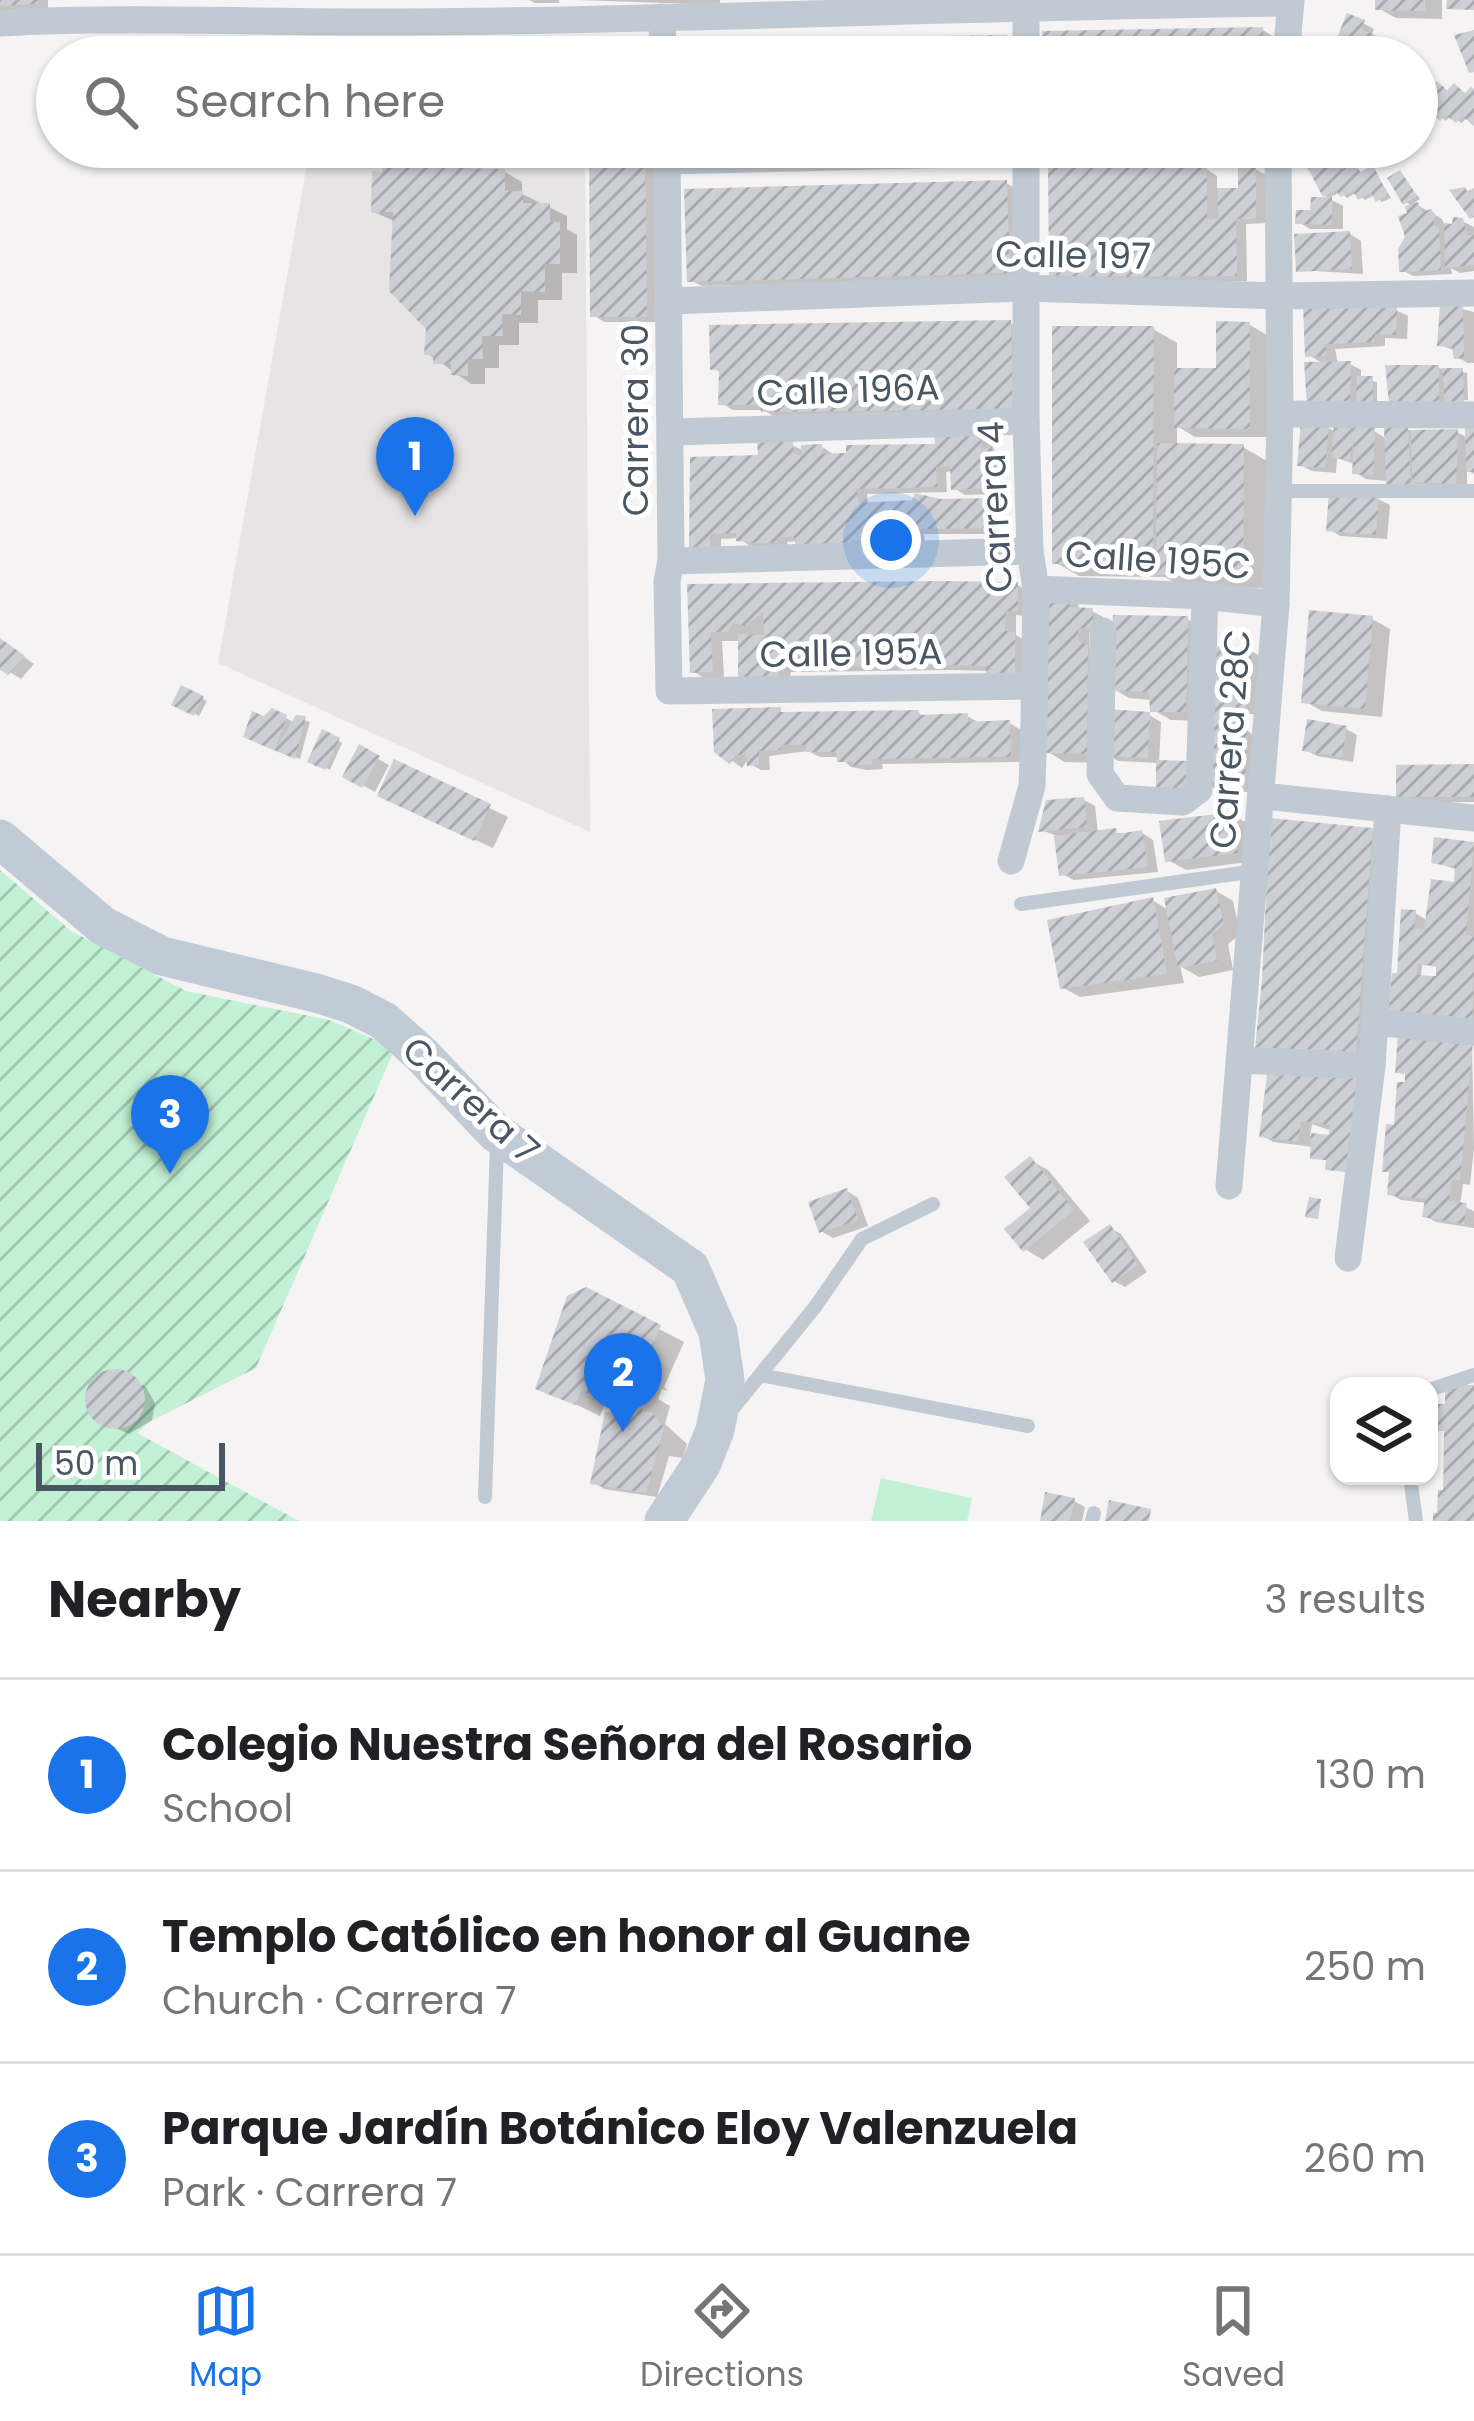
<!DOCTYPE html>
<meta charset="utf-8">
<style>
:root{--surface:#fff;--page:#f2f2f2;--text:#202124;--muted:#757577;--line:#e0e0e0;--accent:#1a73e8}
body{margin:0;font-family:Poppins,sans-serif;background:var(--page);color:var(--text)}
.controls{position:absolute;right:36px;bottom:36px;display:grid;overflow:hidden;border-radius:24px;box-shadow:0 3px 9px #0004}
.controls button{width:108px;height:108px;display:grid;place-items:center;padding:0;border:0;border-bottom:3px solid var(--line);background:var(--surface);color:var(--text);font:60px sans-serif}
.scale{position:absolute;left:36px;bottom:30px;width:189px;box-sizing:border-box;padding-left:12px;border:6px solid #4a5661;border-top:0;font-size:33px;line-height:42px;white-space:nowrap;color:#4a5661;-webkit-text-stroke:9px #fff;paint-order:stroke}
.you{position:absolute;left:891px;top:540px;width:42px;height:42px;margin:-30px;border:9px solid #fff;border-radius:50%;background:#1a73e8;box-shadow:0 0 0 18px #1a73e833}
.badge{display:grid;place-items:center;width:78px;height:78px;border-radius:50%;background:var(--accent);color:#fff;font-size:39px;font-weight:700}
.pin{position:absolute;translate:-50% -99px;filter:drop-shadow(0 3px 6px #0008)}
.pin::after{content:'';position:absolute;top:63px;width:42px;height:36px;background:inherit;clip-path:polygon(0 0,100% 0,50% 100%)}
.list{margin:0;padding:0;list-style:none}
h2{display:flex;justify-content:space-between;align-items:center;height:156px;margin:0;padding:0 48px;font-size:51px}
h2 small{font-size:39px;font-weight:400;color:var(--muted)}
.list li{display:grid;grid-template-columns:78px 1fr auto;gap:36px;align-items:center;box-sizing:border-box;height:192px;padding:0 48px;border-top:3px solid var(--line)}
.list b{display:block;font-size:45px;white-space:nowrap}
.list p{margin:0;font-size:39px;white-space:nowrap;color:var(--muted)}
.list em{font-size:39px;font-style:normal;color:var(--muted)}
.icon{flex:none;width:66px;height:66px;fill:none;stroke:currentColor;stroke-width:2;stroke-linecap:round;stroke-linejoin:round}
.map{position:relative;flex:none;width:1474px;height:1521px;overflow:hidden}
.search{position:absolute;background:var(--surface);box-shadow:0 3px 9px #0004;left:36px;right:36px;top:36px;height:132px;display:flex;align-items:center;gap:30px;box-sizing:border-box;padding:0 42px;border-radius:66px;color:var(--muted);font-size:45px}
.sheet{height:732px;background:var(--surface)}
nav{display:flex;justify-content:space-around;align-items:center;box-sizing:border-box;height:168px;border-top:3px solid var(--line);background:var(--surface);font-size:33px;color:var(--muted)}
nav a{display:grid;justify-items:center;gap:6px}
nav .on{color:var(--accent)}
.map>svg:first-child{display:block}
</style>
<div class="map">
<svg width="1474" height="1521" viewBox="0 0 1474 1521">
<defs>
<pattern id="garden-furrows" width="10" height="10" patternUnits="userSpaceOnUse" patternTransform="scale(3)"><rect width="10" height="10" fill="#c3f1d5"/><path d="M-1 1l2-2M0 10L10 0M9 11l2-2" fill="none" stroke="#a0c6b0"/></pattern>
<pattern id="building-hatch" width="6" height="6" patternUnits="userSpaceOnUse" patternTransform="scale(3)"><rect width="6" height="6" fill="#cdcfd5"/><path d="M-1 1l2-2M0 6l6-6M5 7l2-2" fill="none" stroke="#a8abb0"/></pattern>
</defs>
<rect width="100%" height="100%" fill="#f5f3f3"/>
<g fill="#e6e4e5">
<polygon points="327,38 585,42 585,57 324,57"/>
<polygon points="310,147 585,147 590,832 218,663"/>
</g>
<polygon fill="url(#garden-furrows)" points="0,870 71,931 186,991 329,1020 395,1048 256,1368 151,1421 137,1433 299,1521 0,1521"/>
<polygon fill="#c3f1d5" points="881,1478 972,1498 967,1521 871,1521"/>
<g fill="#0003" fill-rule="evenodd">
<polygon points="0,0 48,0 48,9 0,11"/>
<polygon points="529,0 559,0 559,3 535,3"/>
<polygon points="578,0 720,0 720,5"/>
<polygon points="1378,0 1442,0 1442,19 1396,18 1378,8"/>
<polygon points="1363,23 1374,29 1371,36 1398,50 1395,57 1343,57 1334,52"/>
<polygon points="1263,30 1274,37 1274,57 1046,57"/>
<polygon points="1006,38 1017,45 1018,57 687,57"/>
<polygon points="1418,75 1431,84 1422,96 1426,99 1448,93 1467,96 1474,92 1474,123 1467,117 1462,123 1450,116 1446,121 1434,112 1428,118 1417,115"/>
<polygon points="385,147 469,147 469,172 505,172 522,182 522,194 567,216 567,229 577,235 577,273 562,273 562,300 538,300 538,323 519,323 519,345 499,345 499,368 485,368 485,384 471,384 427,353 429,328 396,222 374,212 385,175"/>
<polygon points="592,147 656,147 657,322 604,322 593,315"/>
<polygon points="1321,163 1327,169 1337,164 1345,172 1355,166 1362,174 1373,169 1391,198 1382,202 1375,195 1365,200 1357,192 1347,198 1341,192 1328,198 1343,206 1343,229 1310,229 1298,222 1328,200 1311,168"/>
<polygon points="1206,169 1217,176 1217,190 1241,190 1255,169 1266,175 1267,223 1246,224 1247,281 1063,282"/>
<polygon points="1400,173 1420,199 1414,203 1442,219 1445,226 1462,221 1474,227 1474,271 1460,273 1451,268 1452,274 1413,276 1402,270 1413,207 1406,202"/>
<polygon points="1006,183 1018,190 1021,278 702,286 690,280"/>
<polygon points="1350,234 1361,241 1363,274 1299,270"/>
<polygon points="1306,307 1396,310 1408,316 1407,339 1385,338 1385,346 1335,349 1338,364 1350,364 1361,370 1361,379 1377,382 1377,404 1321,411 1324,364 1308,355"/>
<polygon points="1462,309 1474,312 1474,363 1468,363 1457,357 1456,351 1440,345"/>
<polygon points="1010,323 1021,329 1023,414 775,417 764,410 733,410 721,403 722,373 713,368"/>
<polygon points="1250,325 1267,335 1267,437 1195,437 1177,426 1177,447 1243,447 1267,461 1266,588 1183,587 1165,577 1079,576 1055,562 1153,329 1177,343 1177,371 1219,371"/>
<polygon points="1438,368 1467,373 1468,400 1449,400 1449,417 1404,416"/>
<polygon points="1328,428 1336,432 1374,431 1387,439 1407,430 1457,432 1468,438 1474,429 1474,474 1467,470 1467,489 1366,479 1355,472 1355,464 1337,458 1336,473 1312,471 1300,465"/>
<polygon points="980,436 992,443 996,456 1006,458 1007,474 997,474 998,489 994,490 994,494 965,495 954,488 953,471 946,472 947,492 867,494 868,505 994,501 999,504 1000,523 1010,524 992,525 992,534 924,534 925,544 863,546 798,541 787,542 788,548 750,546 739,538 721,539 721,552 692,546 761,458 792,445 804,451 822,447 833,454 939,447"/>
<polygon points="1378,499 1390,505 1387,539 1340,536 1329,529"/>
<polygon points="1017,585 1029,591 1028,616 1016,615 1016,635 1026,641 1025,686 989,671 953,670 791,672 789,681 753,685 741,641 722,641 724,677 704,678 693,671 690,587"/>
<polygon points="1049,596 1078,603 1079,610 1092,611 1103,617 1103,633 1089,633 1089,649 1105,658 1112,712 1149,715 1161,722 1159,763 1118,761 1104,752 1104,763 1064,762 1047,751"/>
<polygon points="1187,619 1205,629 1203,721 1171,720 1153,710 1152,700 1129,698 1112,688"/>
<polygon points="1372,619 1390,629 1382,717 1322,711 1304,701"/>
<polygon points="0,640 34,664 21,679 0,666"/>
<polygon points="1251,651 1262,657 1258,714 1248,714 1247,730 1257,739 1255,792 1220,792 1209,785"/>
<polygon points="183,689 207,701 199,716 175,704"/>
<polygon points="273,711 295,723 298,718 310,722 300,759 258,742 264,720"/>
<polygon points="917,712 926,718 967,716 978,722 1009,723 1021,730 1022,762 882,764 883,769 867,770 851,767 840,757 820,757 808,751 769,756 770,770 761,770 746,762 742,768 717,750"/>
<polygon points="1346,729 1357,735 1353,762 1317,756 1306,750"/>
<polygon points="323,733 342,743 330,770 311,760"/>
<polygon points="360,749 389,765 375,792 346,776"/>
<polygon points="396,763 508,817 493,848 399,805"/>
<polygon points="1474,767 1474,802 1410,802 1399,796"/>
<polygon points="1084,800 1095,806 1098,833 1142,833 1153,840 1158,872 1074,880 1062,874 1057,836 1041,830"/>
<polygon points="1233,815 1250,825 1255,861 1186,870 1168,860"/>
<polygon points="1372,831 1389,841 1367,1057 1269,1053"/>
<path d="M 1436,840 L 1474,845 L 1474,1029 L 1400,976 L 1415,913 L 1428,921 L 1457,885 L 1458,870 L 1434,862 ZM 1422,965 L 1441,967 L 1438,980 L 1421,978 Z"/>
<polygon points="1216,891 1233,901 1240,934 1228,944 1233,970 1199,977 1180,966 1184,983 1080,997 1062,987 1152,900 1170,911"/>
<polygon points="1472,1045 1474,1148 1470,1185 1463,1184 1460,1205 1474,1211 1474,1228 1436,1222 1425,1216 1427,1203 1401,1200 1390,1194 1392,1174 1385,1170 1407,1086 1408,1075 1398,1072"/>
<path d="M 1358,1082 L 1353,1173 L 1328,1169 L 1329,1161 L 1313,1157 L 1314,1147 L 1273,1142 L 1262,1135 ZM 1312,1124 L 1332,1131 L 1331,1138 L 1310,1136 Z"/>
<polygon points="1030,1160 1048,1170 1090,1221 1043,1260 1025,1249 1035,1208"/>
<polygon points="847,1191 858,1198 868,1226 833,1238 821,1231"/>
<polygon points="1110,1228 1121,1234 1147,1272 1125,1287 1114,1281"/>
<polygon points="586,1291 684,1342 664,1387 668,1391 662,1389 658,1399 670,1406 665,1424 687,1444 683,1458 669,1456 657,1497 604,1489 593,1482 615,1405 606,1401 600,1416 539,1387"/>
<polygon points="116,1372 146,1387 155,1403 152,1420 129,1434 100,1421 88,1399 99,1377"/>
<polygon points="1074,1501 1085,1507 1082,1521 1041,1521"/>
</g>
<g fill="url(#building-hatch)" fill-rule="evenodd">
<polygon points="0,0 38,0 38,4 0,6"/>
<polygon points="1375,0 1425,0 1425,11 1375,10"/>
<polygon points="1447,0 1474,0 1474,10 1446,9"/>
<polygon points="1347,13 1365,20 1361,29 1388,41 1381,57 1352,51 1349,57 1331,53"/>
<polygon points="1263,27 1264,57 1043,57 1042,31"/>
<polygon points="1474,30 1474,72 1469,73 1454,35"/>
<polygon points="1007,35 1007,57 684,57 684,40"/>
<polygon points="645,39 645,57 588,57 588,40"/>
<polygon points="1437,81 1447,90 1454,83 1465,93 1471,87 1474,89 1474,126 1462,116 1456,123 1445,115 1440,121 1428,111 1422,118 1417,114 1417,103"/>
<polygon points="382,147 452,147 452,168 505,169 505,191 523,191 523,203 550,203 550,222 560,222 560,264 545,264 545,292 521,291 521,315 502,314 503,336 482,336 483,359 468,359 468,376 451,375 451,364 433,364 433,355 424,355 426,329 389,291 393,212 371,213 372,171 382,172"/>
<polygon points="589,147 645,147 647,317 590,317"/>
<polygon points="1321,160 1324,167 1337,161 1342,169 1355,163 1360,172 1373,165 1388,195 1376,202 1371,193 1358,200 1353,191 1340,197 1336,190 1323,197 1332,197 1332,225 1295,224 1296,210 1310,210 1311,197 1323,197 1307,167"/>
<polygon points="1207,166 1207,219 1218,218 1217,188 1238,188 1238,166 1256,166 1256,219 1236,219 1237,276 1049,277 1048,167"/>
<polygon points="1400,170 1417,196 1403,205 1387,178"/>
<polygon points="1007,180 1010,273 687,282 684,189"/>
<polygon points="1465,187 1467,191 1474,188 1474,217 1470,219 1449,190"/>
<polygon points="1418,202 1422,212 1431,209 1436,215 1433,225 1439,227 1441,270 1399,272 1398,249 1405,237 1398,216 1407,213 1405,206"/>
<polygon points="1453,217 1463,218 1467,235 1474,235 1474,265 1445,268 1444,223 1452,224"/>
<polygon points="1350,231 1352,269 1296,272 1294,234"/>
<polygon points="1303,304 1397,307 1396,335 1375,334 1374,342 1325,344 1327,356 1305,357"/>
<polygon points="1440,305 1463,306 1464,358 1454,359 1452,347 1437,346"/>
<polygon points="1011,320 1013,409 761,412 760,405 718,405 719,369 710,370 709,325"/>
<polygon points="1216,321 1250,322 1250,429 1174,428 1174,368 1216,368"/>
<polygon points="1052,326 1154,326 1153,565 1052,564"/>
<polygon points="1351,361 1350,405 1307,406 1304,362"/>
<polygon points="1385,365 1439,365 1439,413 1390,412"/>
<polygon points="1442,368 1463,368 1464,403 1445,403"/>
<polygon points="1357,376 1373,376 1373,404 1356,404"/>
<polygon points="1301,422 1329,425 1325,468 1297,466"/>
<polygon points="1334,424 1375,428 1373,475 1352,474 1354,436 1350,460 1331,458"/>
<polygon points="1384,426 1408,427 1411,487 1386,487"/>
<polygon points="1465,426 1474,426 1474,472 1466,472"/>
<polygon points="1458,429 1456,484 1412,482 1411,430"/>
<polygon points="981,433 982,450 992,446 992,453 1002,453 1003,473 994,473 995,488 951,490 950,466 936,467 937,487 857,489 858,503 912,500 915,493 940,499 995,498 996,520 1008,520 1009,528 914,529 914,539 852,541 849,549 796,548 794,537 777,537 777,543 756,543 736,541 736,533 710,534 710,548 689,548 690,457 758,455 757,442 793,442 793,453 801,455 801,445 822,444 823,454 846,453 846,445 935,444 934,435"/>
<polygon points="1157,443 1244,444 1243,576 1156,575"/>
<polygon points="1329,492 1379,496 1376,535 1326,531"/>
<polygon points="940,581 1018,582 1018,611 1006,611 1005,631 1015,632 1015,681 986,681 986,666 941,665 780,667 778,676 765,676 766,680 738,681 738,634 764,635 763,612 745,626 733,623 728,632 711,632 713,672 690,673 687,584"/>
<polygon points="1046,593 1067,593 1070,607 1093,608 1093,628 1078,628 1078,641 1088,645 1087,754 1044,753"/>
<polygon points="1309,610 1373,616 1365,709 1301,703"/>
<polygon points="1113,615 1188,616 1186,712 1150,712 1149,692 1108,690"/>
<polygon points="0,638 25,656 8,675 0,670"/>
<polygon points="1213,646 1252,648 1243,731 1247,729 1245,787 1206,787"/>
<polygon points="181,685 204,696 194,716 171,705"/>
<polygon points="781,707 781,712 918,710 920,715 968,713 968,722 1010,720 1011,757 872,759 872,764 853,766 853,762 837,762 837,752 806,752 806,745 782,745 780,750 759,751 759,765 747,766 746,754 737,755 729,764 714,752 712,709"/>
<polygon points="272,708 287,715 275,750 296,715 306,716 295,759 243,737 252,711 264,716"/>
<polygon points="1109,709 1150,712 1148,758 1104,756"/>
<polygon points="1307,719 1347,726 1342,757 1302,751"/>
<polygon points="322,729 340,738 325,770 307,762"/>
<polygon points="359,744 380,756 362,788 342,777"/>
<polygon points="394,759 491,804 474,841 377,796"/>
<polygon points="1156,760 1189,761 1188,791 1156,790"/>
<polygon points="1474,764 1474,797 1396,797 1396,765"/>
<polygon points="1084,797 1087,827 1038,832 1046,800"/>
<polygon points="1233,812 1238,853 1165,862 1159,821"/>
<polygon points="1270,818 1373,828 1356,1052 1301,1049 1300,1054 1255,1049 1262,979"/>
<polygon points="1116,828 1117,834 1142,830 1148,867 1059,876 1054,836"/>
<path d="M 1434,837 L 1474,842 L 1466,935 L 1474,936 L 1473,1026 L 1387,1017 L 1392,973 L 1397,973 L 1401,909 L 1416,910 L 1414,928 L 1424,929 L 1431,879 L 1454,882 L 1455,867 L 1431,863 ZM 1418,964 L 1436,966 L 1436,976 L 1417,975 Z"/>
<polygon points="1216,888 1224,924 1212,934 1217,961 1178,968 1164,898"/>
<polygon points="1153,897 1167,974 1060,989 1047,920"/>
<polygon points="1398,1032 1473,1043 1460,1180 1452,1180 1449,1201 1467,1203 1464,1224 1422,1217 1425,1199 1387,1195 1389,1172 1382,1172 1386,1124 1394,1125 1397,1082 1405,1082 1405,1074 1395,1073"/>
<polygon points="1268,1067 1359,1079 1349,1172 1325,1170 1326,1160 1310,1159 1311,1133 1329,1135 1330,1125 1301,1121 1298,1142 1259,1137"/>
<polygon points="1030,1156 1074,1210 1023,1252 1004,1229 1030,1208 1004,1177"/>
<polygon points="847,1188 858,1220 819,1233 808,1202"/>
<polygon points="1309,1197 1321,1199 1318,1219 1305,1217"/>
<polygon points="1110,1224 1138,1265 1112,1283 1083,1242"/>
<polygon points="586,1287 661,1325 641,1371 646,1373 644,1380 637,1378 635,1385 647,1389 642,1411 652,1412 664,1428 646,1493 590,1484 605,1412 611,1412 612,1405 581,1390 575,1405 535,1389 567,1296"/>
<circle cx="115" cy="1399" r="30"/>
<polygon points="1445,1385 1474,1385 1474,1521 1433,1521 1433,1513 1437,1513 1438,1490 1443,1490 1444,1431 1432,1431 1432,1404 1445,1404"/>
<polygon points="1045,1492 1075,1498 1070,1521 1040,1521"/>
<polygon points="1109,1500 1151,1509 1149,1521 1105,1521"/>
</g>
<g fill="none" stroke-linecap="round" stroke-linejoin="round">
<g stroke="#c1cad2" stroke-width="14">
<polyline points="1278,491 1474,491"/>
<polyline points="1021,904 1256,871"/>
<polyline points="760,1375 1028,1426"/>
<polyline points="1429,1390 1474,1375"/>
<polyline points="730,1412 815,1307 862,1239 933,1204"/>
<polyline points="1410,1476 1416,1521"/>
<polyline points="485,1497 497,1144"/>
<polyline points="1092,1521 1094,1513"/>
</g>
<g stroke="#c1cad2" stroke-width="27">
<polyline points="1026,0 1026,57"/>
<polyline points="662,17 663,57"/>
<path d="M 0,23 C 136,16 272,23 409,22 C 703,20 997,6 1290,3"/>
<polyline points="1286,57 1291,0"/>
<polyline points="667,147 671,561 667,581 669,691 1035,686"/>
<polyline points="668,161 1257,147"/>
<polyline points="670,301 1025,288 1278,296 1474,293"/>
<polyline points="1280,414 1474,415"/>
<polyline points="673,432 1026,421"/>
<polyline points="671,561 1030,551"/>
<polyline points="1036,589 1205,596 1276,604"/>
<polyline points="1103,631 1100,774 1117,798 1183,802 1199,790 1205,596"/>
<polyline points="1263,796 1474,818"/>
<polyline points="1011,861 1032,786 1034,721 1036,589 1030,551 1026,421 1026,147"/>
<polyline points="1374,1022 1474,1032"/>
<polyline points="1240,1060 1372,1066"/>
<polyline points="1229,1186 1276,604 1280,414 1278,147"/>
<polyline points="1348,1258 1372,1066 1388,809"/>
</g>
<polyline stroke="#c1cbd6" stroke-width="39" points="0,839 103,926 162,956 316,993 351,1004 384,1021 422,1055 496,1133 690,1268 718,1332 725,1380 715,1430 701,1465 664,1521"/>
</g>
<g text-anchor="middle" dominant-baseline="central" stroke-width="10" stroke-linejoin="round" paint-order="stroke">
<g font-size="36" fill="#4a5661" stroke="#fff">
<text transform="translate(1073 255) rotate(1)">Calle 197</text>
<text transform="translate(848 390) rotate(-2)">Calle 196A</text>
<text transform="translate(635 420) rotate(-90)">Carrera 30</text>
<text transform="translate(995 507) rotate(-93)">Carrera 4</text>
<text transform="translate(1158 560) rotate(4)">Calle 195C</text>
<text transform="translate(851 653) rotate(-1)">Calle 195A</text>
<text transform="translate(1230 739) rotate(-86)">Carrera 28C</text>
<text transform="translate(471 1100) rotate(42)">Carrera 7</text>
</g>
</g>
</svg>
<div class="controls">
<button><svg class="icon" aria-label="layers" viewBox="0 0 24 24"><path d="M12 4l9 5-9 5-9-5zM3 14l9 5 9-5"/></svg></button>
</div>
<div class="scale">50 m</div>
<div class="you"></div>
<div class="pin badge" style="left:415px;top:516px">1</div>
<div class="pin badge" style="left:623px;top:1432px">2</div>
<div class="pin badge" style="left:170px;top:1174px">3</div>
<div class="search"><svg class="icon" aria-label="search" viewBox="0 0 24 24"><circle cx="10" cy="10" r="6"/><path d="M15 15l6 6"/></svg>Search here</div>
</div>
<section class="sheet">
<h2>Nearby<small>3 results</small></h2>
<ul class="list">
<li><span class="badge">1</span><div><b>Colegio Nuestra Señora del Rosario</b><p>School</p></div><em>130 m</em></li>
<li><span class="badge">2</span><div><b>Templo Católico en honor al Guane</b><p>Church · Carrera 7</p></div><em>250 m</em></li>
<li><span class="badge">3</span><div><b>Parque Jardín Botánico Eloy Valenzuela</b><p>Park · Carrera 7</p></div><em>260 m</em></li>
</ul>
</section>
<nav>
<a class="on"><svg class="icon" aria-label="map" viewBox="0 0 24 24"><path d="M3 6l6-2 6 2 6-2v14l-6 2-6-2-6 2zM9 4v14M15 6v14"/></svg>Map</a>
<a><svg class="icon" aria-label="directions" viewBox="0 0 24 24"><path d="M12 3l9 9-9 9-9-9zM9 14v-3h6M13 9l2 2-2 2"/></svg>Directions</a>
<a><svg class="icon" aria-label="saved" viewBox="0 0 24 24"><path d="M7 4h10v16l-5-4-5 4z"/></svg>Saved</a>
</nav>
